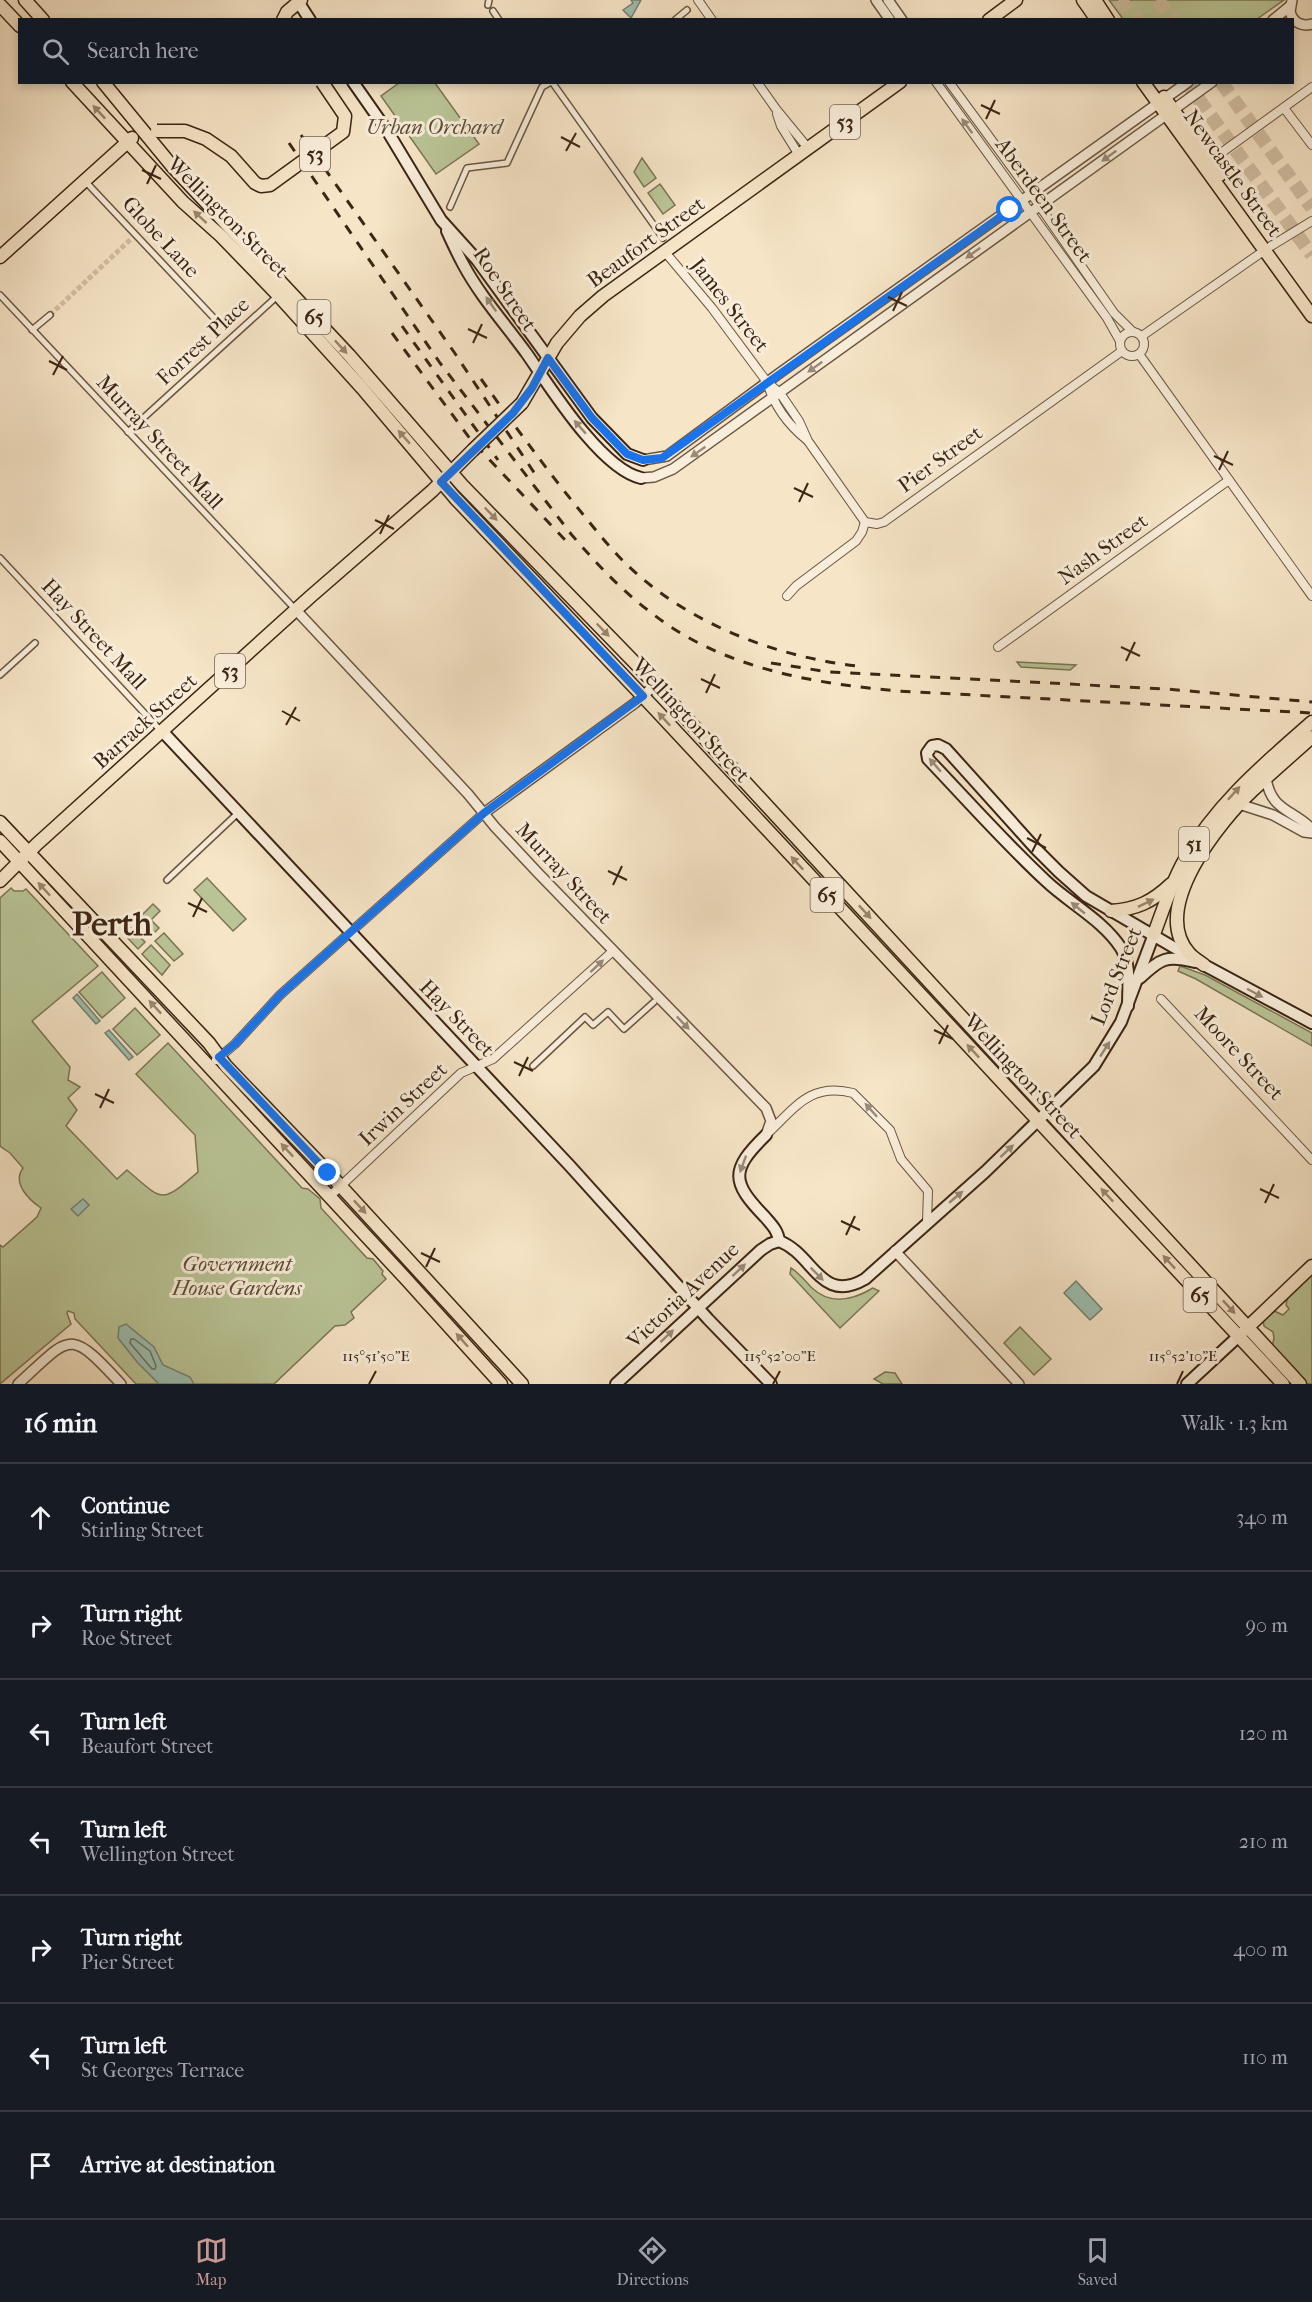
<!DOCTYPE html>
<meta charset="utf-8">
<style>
:root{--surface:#171b24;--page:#242831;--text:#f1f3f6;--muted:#9ea1a6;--line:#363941;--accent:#c59692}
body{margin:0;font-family:"IM FELL French Canon",serif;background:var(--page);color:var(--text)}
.stop{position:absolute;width:18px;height:18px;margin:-14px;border:4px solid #1a73e8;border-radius:50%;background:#fff}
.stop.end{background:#1a73e8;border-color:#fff;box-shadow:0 2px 6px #0008}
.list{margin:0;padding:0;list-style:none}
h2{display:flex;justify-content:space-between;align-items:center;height:78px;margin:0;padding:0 24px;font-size:26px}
h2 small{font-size:20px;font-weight:400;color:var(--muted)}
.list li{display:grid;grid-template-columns:39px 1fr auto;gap:18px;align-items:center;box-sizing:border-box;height:108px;padding:0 24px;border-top:2px solid var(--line)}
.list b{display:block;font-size:22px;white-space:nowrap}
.list p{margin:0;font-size:20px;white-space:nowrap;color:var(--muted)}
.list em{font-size:20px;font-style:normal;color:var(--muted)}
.icon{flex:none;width:33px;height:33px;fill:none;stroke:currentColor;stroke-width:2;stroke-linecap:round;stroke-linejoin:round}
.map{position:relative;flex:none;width:1312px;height:1384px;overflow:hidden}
.search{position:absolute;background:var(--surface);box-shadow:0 3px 9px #0003;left:18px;right:18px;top:18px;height:66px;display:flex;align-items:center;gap:15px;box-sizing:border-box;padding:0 21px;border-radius:0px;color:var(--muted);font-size:22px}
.sheet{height:834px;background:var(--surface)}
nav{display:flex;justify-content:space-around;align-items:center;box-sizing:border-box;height:84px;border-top:2px solid var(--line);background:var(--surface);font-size:16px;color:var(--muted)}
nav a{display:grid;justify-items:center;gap:3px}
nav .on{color:var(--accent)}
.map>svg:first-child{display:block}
</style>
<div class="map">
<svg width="1312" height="1384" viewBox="0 0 1312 1384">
<rect width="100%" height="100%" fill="#f6e5c7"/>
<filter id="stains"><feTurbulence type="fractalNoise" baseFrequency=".00333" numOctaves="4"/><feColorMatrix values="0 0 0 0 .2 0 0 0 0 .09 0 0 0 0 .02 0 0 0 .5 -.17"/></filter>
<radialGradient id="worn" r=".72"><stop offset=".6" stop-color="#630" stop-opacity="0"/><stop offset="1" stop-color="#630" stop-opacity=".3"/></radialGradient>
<g fill="#bac597" stroke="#7b7556" stroke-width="1.5">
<polygon points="1109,0 1284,0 1257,19 1123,19"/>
<polygon points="399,83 435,83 479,144 436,174 381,96"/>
<polygon points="642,158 656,178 644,187 634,172"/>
<polygon points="660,184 675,205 663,214 648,193"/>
<polygon points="1017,662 1076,665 1070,670 1021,667"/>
<polygon points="207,878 246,919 233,931 194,890"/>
<path d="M 11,888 L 14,891 L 23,891 L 26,889 L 98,966 L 32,1021 L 70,1067 L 68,1080 L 80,1087 L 68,1098 L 77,1110 L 66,1126 L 117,1179 L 127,1170 C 164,1202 161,1204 198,1172 L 195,1135 L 136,1074 L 168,1043 L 302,1188 L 308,1189 L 320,1199 L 321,1208 L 367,1258 L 373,1259 L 383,1271 L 382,1274 L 386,1279 L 351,1312 L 354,1318 L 345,1325 L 335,1326 L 274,1384 L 136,1384 L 75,1319 L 74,1313 L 68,1311 L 67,1313 L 71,1324 L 0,1384 L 0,1245 L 3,1247 L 37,1217 L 41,1208 C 28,1199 12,1183 23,1168 L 10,1153 L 0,1146 L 0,898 Z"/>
<polygon points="153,904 160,911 151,920 159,928 153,934 138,919"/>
<polygon points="130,927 145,942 138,949 123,933"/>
<polygon points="164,933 183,954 174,961 155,941"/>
<polygon points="151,945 170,965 162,975 142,954"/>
<polygon points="1180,966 1205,975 1312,1033 1312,1046 1196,979 1178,971"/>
<polygon points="102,972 125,998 102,1018 79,992"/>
<polygon points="135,1008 160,1035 137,1055 113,1029"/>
<path d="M 791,1268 C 799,1273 805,1281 812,1288 C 831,1306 853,1300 873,1288 L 879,1291 L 840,1328 L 790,1274 Z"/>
<polygon points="1312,1274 1312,1384 1303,1384 1272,1347 1274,1338 1273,1332 1264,1326 1263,1319 1272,1310 1283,1315 1289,1309 1286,1305 1288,1295"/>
<polygon points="1020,1327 1051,1359 1034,1375 1004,1343"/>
<polygon points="885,1372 895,1373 902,1384 883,1384 874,1379"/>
</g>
<g fill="#9dbfb0" stroke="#768172" stroke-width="1.5">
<polygon points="631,0 641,0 631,18 623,10 633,3"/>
<polygon points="77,994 100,1021 96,1024 73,998"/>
<polygon points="109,1030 133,1057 129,1060 105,1033"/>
<polygon points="83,1199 89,1205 78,1216 71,1209"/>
<polygon points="1076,1281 1102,1309 1090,1320 1064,1293"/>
<polygon points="126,1324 154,1347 163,1365 190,1377 194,1384 159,1384 137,1362 118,1338 119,1327"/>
</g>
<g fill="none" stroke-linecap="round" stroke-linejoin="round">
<polygon stroke="#6c7262" stroke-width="1.5" points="131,1339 134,1339 150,1351 156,1366 155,1369 152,1369 130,1343"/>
<polyline stroke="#d1bfa3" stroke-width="5" stroke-dasharray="5 2.5" stroke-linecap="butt" points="50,315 132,238"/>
<g stroke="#d1bfa3" stroke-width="14" stroke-dasharray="14 7" stroke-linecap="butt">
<polyline points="1119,0 1139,20"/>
<polyline points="1157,0 1175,20"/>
<polyline points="1186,82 1312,255"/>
<polyline points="1221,82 1312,208"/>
</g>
<defs>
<g id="pedestrian">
<polyline points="488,5 489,0"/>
<polyline points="493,11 499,20"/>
<polyline points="675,20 687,10"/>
<polyline points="552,82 663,238"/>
<polyline points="85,181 213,317"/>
<polyline points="450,207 467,168 507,163 542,87 551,82"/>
<polyline points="0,295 295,609"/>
<polyline points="32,330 50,315"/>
<polyline points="128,432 273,300"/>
<polyline points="0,558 161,731"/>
<polyline points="0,675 35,643"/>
<polyline points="167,880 238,813"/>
<polyline points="533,1066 585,1017 593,1025 608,1012 624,1029 654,1002"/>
</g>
<g id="minor">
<polyline points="698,0 712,20"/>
<polyline points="757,82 776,109 808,148"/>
<polyline points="936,82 1107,318 1120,341"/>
<polyline points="949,82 1032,195 1114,313 1133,332"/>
<polyline points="1284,108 1312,145"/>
<polyline points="777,114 781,126 799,155"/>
<polyline points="1210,161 1312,87"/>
<polyline points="1271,246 1312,221"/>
<polyline points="665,252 712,308 767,382 780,393 799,421 808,441 865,522"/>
<circle cx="1132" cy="344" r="12"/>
<polyline points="1142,336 1265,250"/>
<polyline points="1139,354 1312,596"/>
<path d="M 767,382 C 774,406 787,424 807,440"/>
<polyline points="865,522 877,524 884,522 1122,351"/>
<polyline points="787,596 796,586 856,541 862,532 865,522"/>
<polyline points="998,647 1229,480"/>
<polyline points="1161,999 1312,1160"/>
<polyline points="216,1060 235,1044 280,995 484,813"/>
<path d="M 767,1134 C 795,1108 810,1082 853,1093 L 890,1130 L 901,1159 L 928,1191 L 927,1222"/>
<polyline points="330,1196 461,1073 493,1059 613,951"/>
</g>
<g id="tertiary">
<polyline points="876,0 890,20"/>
<polyline points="888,0 902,20"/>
<path d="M 1292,0 L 1290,12 C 1293,22 1301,27 1312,24"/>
<polyline points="1273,20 1290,6"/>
<polyline points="643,460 667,456 781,372 1188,82"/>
<polyline points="641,478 654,477 673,469 1212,82"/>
<polyline points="296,610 468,794 495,827 539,874 766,1108 771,1121 766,1135"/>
<path d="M 1266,778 C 1271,811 1292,809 1312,829"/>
<polyline points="1239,804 1273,815 1304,832 1312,833"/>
<polyline points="484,813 635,703 655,685"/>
<polyline points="895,1251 1019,1384"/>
<path d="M 18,1384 C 72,1335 68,1327 121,1384"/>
</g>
<g id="secondary">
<polyline points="297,0 310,20"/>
<polyline points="353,82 388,132 441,220 477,260 592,418 627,454 643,460"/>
<path d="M 447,231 C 452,242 457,253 463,264 C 480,296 506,325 527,354 C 550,387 601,469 641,478"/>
<polyline points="163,732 570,1166 708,1319 771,1384"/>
<path d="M 1140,978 C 1161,958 1167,955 1195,962"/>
<path d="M 1128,1006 C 1128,987 1131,964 1121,948 C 1103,920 1069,903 1046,881 C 1005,843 967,800 928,759 L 927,753 L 932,746 L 938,745 L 946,749 L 1035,848 L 1059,872 L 1086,896 L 1204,965 L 1312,1023"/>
<path d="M 766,1135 C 730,1170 731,1182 765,1217 C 772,1225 778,1231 779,1241"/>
<path d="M 779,1241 C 814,1254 820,1305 865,1279 L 985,1172 L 1094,1066 L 1121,1022 L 1154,934"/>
<polyline points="616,1384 761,1250 770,1244 779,1241"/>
<polyline points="1187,1384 1243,1332"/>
</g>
<g id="primary">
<polyline points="25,0 43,20"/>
<polyline points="1083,0 1097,20"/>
<polyline points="1095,0 1108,20"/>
<polyline points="0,5 20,26"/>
<polyline points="283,20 287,12 301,0"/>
<polyline points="989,20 1016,0"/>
<polyline points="72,82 183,202 221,236 278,295 362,388 455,498 655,709 1283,1384"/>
<polyline points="103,82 172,166 349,355 462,485 639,667 1300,1384"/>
<polyline points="1143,82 1312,316"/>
<polyline points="1164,97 1220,175"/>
<polyline points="0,257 132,138"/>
<polyline points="522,403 557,343 580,316 603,296 900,82"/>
<polyline points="0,822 209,1043 226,1066 326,1170 522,1384"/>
<polyline points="0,841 406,1279 501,1384"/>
<polyline points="0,881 37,844 310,597 432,491 473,450"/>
<path d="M 1111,911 C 1137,909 1152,902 1171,884"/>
<path d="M 1154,934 C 1163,910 1171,884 1184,861 C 1215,805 1264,764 1312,722"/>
<path d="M 1204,965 C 1199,961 1193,958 1189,953 C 1149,908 1220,821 1253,790 C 1272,772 1292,755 1312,737"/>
<polyline points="1248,1327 1312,1266"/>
</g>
</defs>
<use href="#pedestrian" stroke="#6a5541" stroke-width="8"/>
<use href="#minor" stroke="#6a5541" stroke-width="10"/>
<use href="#tertiary" stroke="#6a5541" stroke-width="12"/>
<use href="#secondary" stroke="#3c2514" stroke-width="14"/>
<use href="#primary" stroke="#3c2514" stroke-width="15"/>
<use href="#pedestrian" stroke="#f9eedb" stroke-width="5"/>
<use href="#minor" stroke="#f9eedb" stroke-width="8"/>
<use href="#tertiary" stroke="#f9eedb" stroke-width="9"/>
<use href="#secondary" stroke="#f9eedb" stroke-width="10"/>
<use href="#primary" stroke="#f6e5c7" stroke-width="12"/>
<g stroke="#3c2514" stroke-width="3" stroke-dasharray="10 10" stroke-linecap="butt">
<polyline points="301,135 454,352 537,477"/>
<path d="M 289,143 L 440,363 L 571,534 C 595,562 620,589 649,611 C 720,668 810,683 898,691 L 1312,713"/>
<polyline points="402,326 498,460"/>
<polyline points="392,333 471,440 567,542"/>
<path d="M 481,379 C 512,422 543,465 577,507 C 596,530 614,554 637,574 C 697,627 779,657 857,666"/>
<polyline points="771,663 829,672 1167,689 1312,702"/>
</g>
<defs>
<g id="primary-bridge">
<polyline points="157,131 185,131 206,139 231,156 255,183 261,186 270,185 343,132 345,116 322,82"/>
<polyline points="473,450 522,403"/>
</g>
</defs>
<use href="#primary-bridge" stroke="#3c2514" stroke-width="15" stroke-linecap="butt"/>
<use href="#primary-bridge" stroke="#f6e5c7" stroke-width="12"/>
</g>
<defs><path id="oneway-solid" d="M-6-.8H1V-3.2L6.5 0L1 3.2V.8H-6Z" transform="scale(1.5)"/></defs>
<g fill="#99856e">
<use href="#oneway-solid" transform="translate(99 112) rotate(-133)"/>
<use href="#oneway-solid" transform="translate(200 217) rotate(-137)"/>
<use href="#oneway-solid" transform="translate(341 347) rotate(47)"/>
<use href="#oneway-solid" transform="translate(404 437) rotate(-131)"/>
<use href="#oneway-solid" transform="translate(491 514) rotate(46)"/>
<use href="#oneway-solid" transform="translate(603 630) rotate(46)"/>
<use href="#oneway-solid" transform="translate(664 719) rotate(-133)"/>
<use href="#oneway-solid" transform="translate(1234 793) rotate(-48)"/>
<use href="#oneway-solid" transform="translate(797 863) rotate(-133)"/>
<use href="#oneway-solid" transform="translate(44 889) rotate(-133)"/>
<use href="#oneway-solid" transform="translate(1146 903) rotate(-26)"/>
<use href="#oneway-solid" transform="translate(865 912) rotate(47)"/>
<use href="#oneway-solid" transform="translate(155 1007) rotate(-133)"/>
<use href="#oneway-solid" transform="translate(973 1051) rotate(-133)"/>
<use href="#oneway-solid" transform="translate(287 1150) rotate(-133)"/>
<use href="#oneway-solid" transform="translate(1107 1195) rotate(-133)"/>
<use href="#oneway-solid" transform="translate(360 1207) rotate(47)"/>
<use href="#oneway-solid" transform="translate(1169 1262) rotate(-133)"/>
<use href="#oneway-solid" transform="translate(1229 1307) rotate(47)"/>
<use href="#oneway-solid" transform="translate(462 1340) rotate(-132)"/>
</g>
<g fill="#9a8a78">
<use href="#oneway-solid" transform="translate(967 126) rotate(-126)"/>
<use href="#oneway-solid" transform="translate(1109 156) rotate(144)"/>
<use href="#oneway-solid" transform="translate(973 253) rotate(144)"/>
<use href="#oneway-solid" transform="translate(491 304) rotate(-125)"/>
<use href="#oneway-solid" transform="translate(815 367) rotate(144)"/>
<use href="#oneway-solid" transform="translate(580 427) rotate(-131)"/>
<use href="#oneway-solid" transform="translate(698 452) rotate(145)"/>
<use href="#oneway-solid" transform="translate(935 765) rotate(-131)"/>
<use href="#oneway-solid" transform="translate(1078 908) rotate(-141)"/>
<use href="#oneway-solid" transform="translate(597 966) rotate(-43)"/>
<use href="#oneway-solid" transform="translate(1255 993) rotate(28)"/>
<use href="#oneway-solid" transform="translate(683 1023) rotate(46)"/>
<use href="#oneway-solid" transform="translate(1105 1049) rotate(-57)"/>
<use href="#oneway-solid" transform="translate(871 1110) rotate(-132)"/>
<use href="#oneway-solid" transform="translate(1007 1151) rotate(-43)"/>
<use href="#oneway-solid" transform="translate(743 1164) rotate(110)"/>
<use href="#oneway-solid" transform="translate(956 1197) rotate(-40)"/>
<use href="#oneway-solid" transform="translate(739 1270) rotate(-43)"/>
<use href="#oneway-solid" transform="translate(817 1274) rotate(45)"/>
<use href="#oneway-solid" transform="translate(667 1336) rotate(-43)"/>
</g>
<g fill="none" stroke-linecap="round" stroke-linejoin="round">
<polyline stroke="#1a73e8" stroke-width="8" points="328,1173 219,1057 235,1044 280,995 484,813 643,696 441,482 513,413 532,388 548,358 592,418 627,454 643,460 662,458 1010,210"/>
</g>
<path fill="none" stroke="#3c2514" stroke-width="2" d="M 981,105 L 1000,114M 986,119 L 995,100M 561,137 L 580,147M 566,151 L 576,133M 142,170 L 161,179M 147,184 L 156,165M 888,297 L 907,306M 893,311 L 902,292M 468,329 L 487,338M 473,343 L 482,324M 49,361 L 67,370M 53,375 L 63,356M 1214,456 L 1233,465M 1219,470 L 1228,451M 794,488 L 813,497M 799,502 L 808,483M 375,520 L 394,529M 380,534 L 389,515M 1121,647 L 1140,656M 1126,661 L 1135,642M 701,679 L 720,688M 706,693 L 715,674M 282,711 L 300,721M 286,725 L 296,707M 1027,838 L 1046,848M 1032,852 L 1041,834M 608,871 L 627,880M 613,885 L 622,866M 188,903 L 207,912M 193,917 L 202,898M 934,1030 L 953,1039M 939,1044 L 948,1025M 514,1062 L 533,1071M 519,1076 L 528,1057M 95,1094 L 114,1103M 100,1108 L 109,1089M 1260,1189 L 1279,1198M 1265,1203 L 1274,1184M 841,1221 L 860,1230M 846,1235 L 855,1216M 421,1253 L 440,1262M 426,1267 L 435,1248M 369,1384 L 376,1371M 773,1384 L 780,1371M 1177,1384 L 1183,1371"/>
<g text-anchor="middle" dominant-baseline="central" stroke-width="6" stroke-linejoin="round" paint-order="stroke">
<g fill="#f9eedb" stroke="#756150" stroke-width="1.5">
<rect x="830" y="105" width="30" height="34" rx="4.5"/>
<rect x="300" y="137" width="30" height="34" rx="4.5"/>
<rect x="297.5" y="300" width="33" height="34" rx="4.5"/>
<rect x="215" y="654" width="30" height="34" rx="4.5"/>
<rect x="1179" y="827" width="30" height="34" rx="4.5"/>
<rect x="810.5" y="878" width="33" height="34" rx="4.5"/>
<rect x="1183.5" y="1278" width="33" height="34" rx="4.5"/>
</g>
<g font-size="20" font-weight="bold" fill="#3c2514">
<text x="845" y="122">53</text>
<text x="315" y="154">53</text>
<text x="314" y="317">65</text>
<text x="230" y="671">53</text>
<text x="1194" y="844">51</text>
<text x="827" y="895">65</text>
<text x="1200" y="1295">65</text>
</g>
<g font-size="21" font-style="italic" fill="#5c4d35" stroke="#f9eedb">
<text x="434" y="127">Urban Orchard</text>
<text x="237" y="1264">Government<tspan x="237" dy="24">House Gardens</tspan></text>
</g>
<g font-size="21" fill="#3c2514" stroke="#f9eedb">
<text transform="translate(1233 173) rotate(54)">Newcastle Street</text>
<text transform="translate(1044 200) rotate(54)">Aberdeen Street</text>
<text transform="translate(228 217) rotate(45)">Wellington Street</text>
<text transform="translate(161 237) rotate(47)">Globe Lane</text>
<text transform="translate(646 242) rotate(-36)">Beaufort Street</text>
<text transform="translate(505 289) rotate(56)">Roe Street</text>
<text transform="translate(730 305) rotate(52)">James Street</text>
<text transform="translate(203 341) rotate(-43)">Forrest Place</text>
<text transform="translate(160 442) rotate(47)">Murray Street Mall</text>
<text transform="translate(940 459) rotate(-36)">Pier Street</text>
<text transform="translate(1103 549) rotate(-36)">Nash Street</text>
<text transform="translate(94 634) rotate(47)">Hay Street Mall</text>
<text transform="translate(691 720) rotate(47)">Wellington Street</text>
<text transform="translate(145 721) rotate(-42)">Barrack Street</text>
<text transform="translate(564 873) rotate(47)">Murray Street</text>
<text transform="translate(1116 976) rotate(-68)">Lord Street</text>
<text transform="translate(457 1018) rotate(46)">Hay Street</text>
<text transform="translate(1239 1053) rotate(47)">Moore Street</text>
<text transform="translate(1023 1076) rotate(47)">Wellington Street</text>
<text transform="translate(403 1104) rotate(-43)">Irwin Street</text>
<text transform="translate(683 1295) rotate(-43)">Victoria Avenue</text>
</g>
<g font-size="33" font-weight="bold" fill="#3c2514" stroke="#f9eedb">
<text x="112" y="924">Perth</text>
</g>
</g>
<g font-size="15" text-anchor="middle" fill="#3c2514" stroke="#f9eedb" stroke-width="6" stroke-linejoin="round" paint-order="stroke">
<text x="376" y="1361">115°51'50"E</text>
<text x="780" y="1361">115°52'00"E</text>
<text x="1183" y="1361">115°52'10"E</text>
</g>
<rect width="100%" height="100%" filter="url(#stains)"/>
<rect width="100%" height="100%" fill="url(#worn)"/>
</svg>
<div class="stop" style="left:1010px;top:210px"></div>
<div class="stop end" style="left:328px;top:1173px"></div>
<div class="search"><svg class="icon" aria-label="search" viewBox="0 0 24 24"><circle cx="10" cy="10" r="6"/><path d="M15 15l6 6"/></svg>Search here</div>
</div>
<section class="sheet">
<h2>16 min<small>Walk · 1.3 km</small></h2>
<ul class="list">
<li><svg class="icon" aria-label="ahead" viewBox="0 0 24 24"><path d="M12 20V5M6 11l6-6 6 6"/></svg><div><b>Continue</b><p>Stirling Street</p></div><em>340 m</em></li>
<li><svg class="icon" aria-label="right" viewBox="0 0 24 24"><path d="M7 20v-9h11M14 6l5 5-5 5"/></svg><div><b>Turn right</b><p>Roe Street</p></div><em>90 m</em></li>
<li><svg class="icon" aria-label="left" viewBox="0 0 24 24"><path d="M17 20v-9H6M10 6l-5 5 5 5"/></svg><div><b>Turn left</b><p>Beaufort Street</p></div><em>120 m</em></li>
<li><svg class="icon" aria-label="left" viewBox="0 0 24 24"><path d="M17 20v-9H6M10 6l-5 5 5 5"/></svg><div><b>Turn left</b><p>Wellington Street</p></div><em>210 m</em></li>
<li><svg class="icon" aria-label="right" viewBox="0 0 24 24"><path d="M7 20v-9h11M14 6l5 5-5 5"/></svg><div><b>Turn right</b><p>Pier Street</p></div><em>400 m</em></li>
<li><svg class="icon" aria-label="left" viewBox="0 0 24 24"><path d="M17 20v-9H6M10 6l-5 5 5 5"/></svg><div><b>Turn left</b><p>St Georges Terrace</p></div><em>110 m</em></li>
<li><svg class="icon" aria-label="arrive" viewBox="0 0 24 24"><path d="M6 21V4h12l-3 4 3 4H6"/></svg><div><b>Arrive at destination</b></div></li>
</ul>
</section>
<nav>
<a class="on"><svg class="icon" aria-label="map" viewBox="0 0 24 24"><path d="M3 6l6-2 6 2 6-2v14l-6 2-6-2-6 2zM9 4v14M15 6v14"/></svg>Map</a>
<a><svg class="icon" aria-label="directions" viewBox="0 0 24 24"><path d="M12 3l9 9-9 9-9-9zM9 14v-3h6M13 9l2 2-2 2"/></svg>Directions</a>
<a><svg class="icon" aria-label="saved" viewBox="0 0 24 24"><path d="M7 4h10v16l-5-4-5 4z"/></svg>Saved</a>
</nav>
